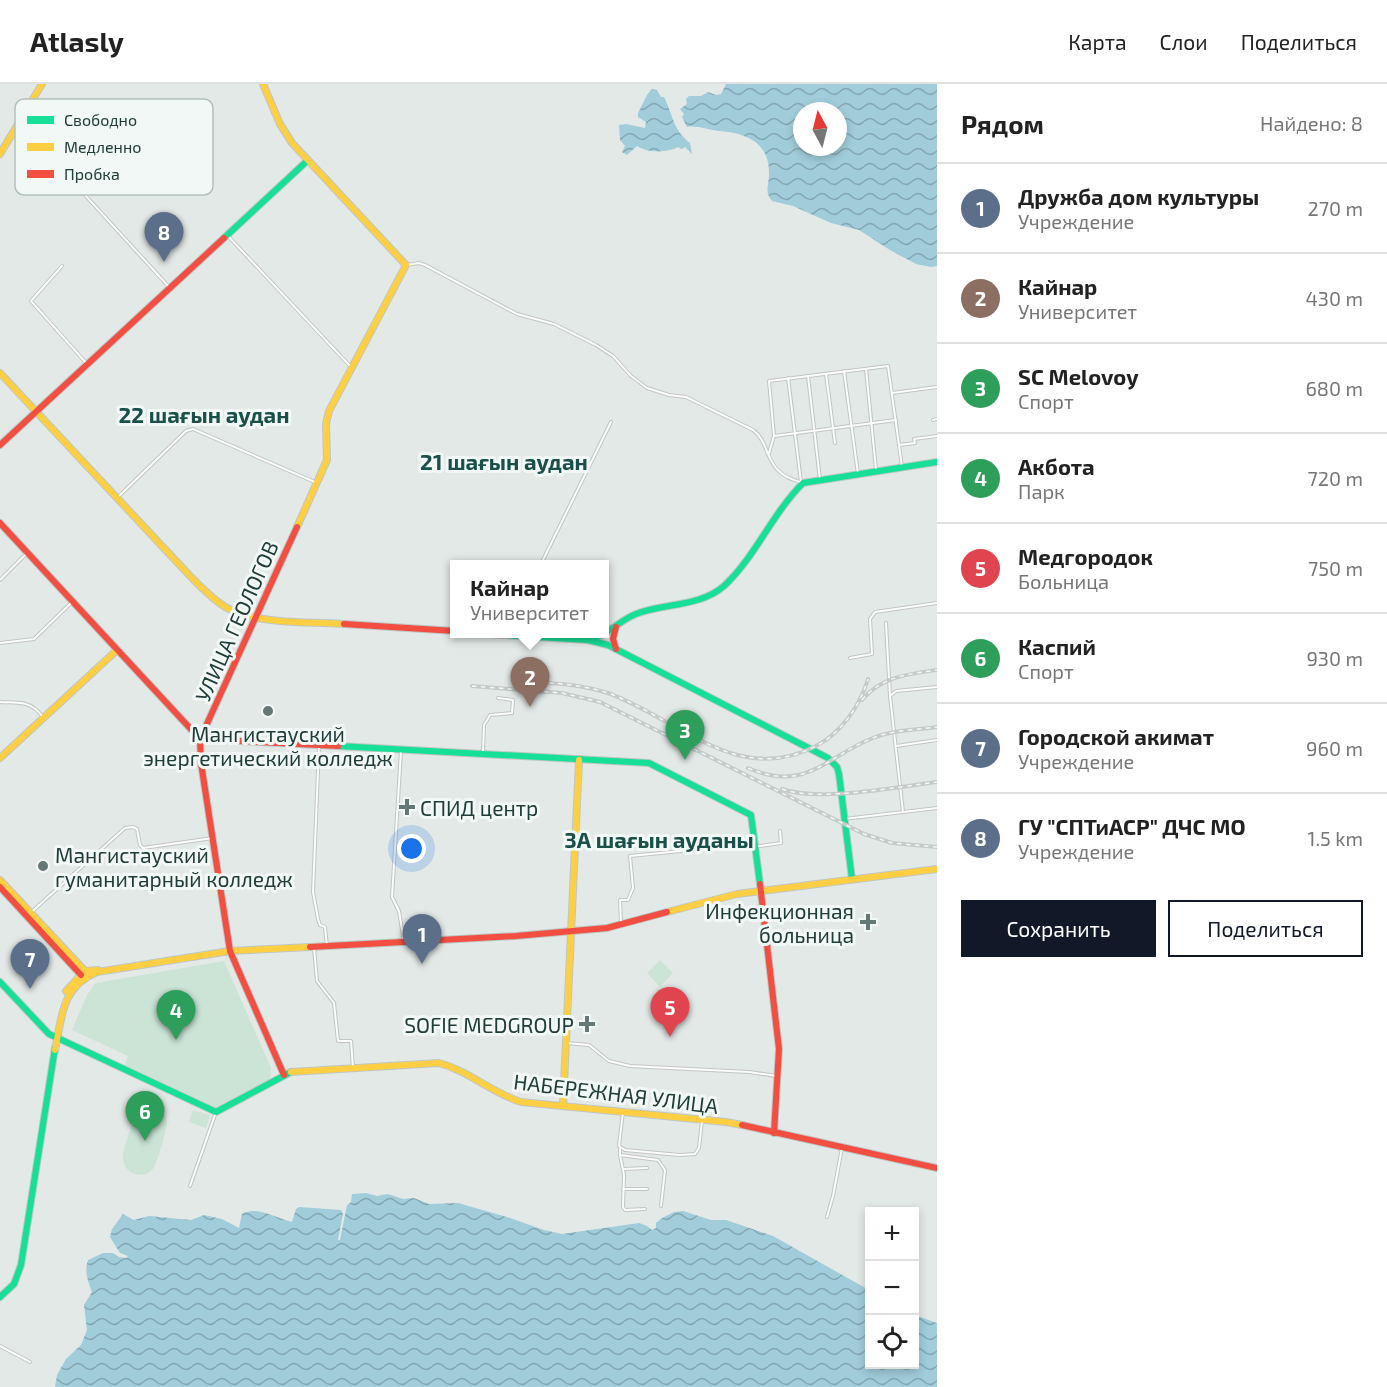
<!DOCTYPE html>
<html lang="ru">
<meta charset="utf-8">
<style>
:root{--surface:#fff;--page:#f6f6f6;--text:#222;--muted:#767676;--line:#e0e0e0;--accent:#111827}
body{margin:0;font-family:"Exo 2",sans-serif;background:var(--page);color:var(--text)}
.controls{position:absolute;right:18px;bottom:18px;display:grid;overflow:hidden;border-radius:0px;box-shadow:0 3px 9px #0003}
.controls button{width:54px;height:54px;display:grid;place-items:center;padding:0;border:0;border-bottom:2px solid var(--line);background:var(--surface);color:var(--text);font:30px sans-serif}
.compass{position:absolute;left:793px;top:18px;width:54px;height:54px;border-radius:50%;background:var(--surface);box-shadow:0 3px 9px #0003;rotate:353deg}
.you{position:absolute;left:412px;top:765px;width:21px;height:21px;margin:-15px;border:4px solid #fff;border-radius:50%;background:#1a73e8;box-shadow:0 0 0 9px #1a73e833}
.badge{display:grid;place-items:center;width:39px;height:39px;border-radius:50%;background:var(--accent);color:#fff;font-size:20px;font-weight:700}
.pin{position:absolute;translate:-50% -50px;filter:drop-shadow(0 2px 3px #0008)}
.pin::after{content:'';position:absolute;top:32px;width:21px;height:18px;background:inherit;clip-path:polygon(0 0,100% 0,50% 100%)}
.popup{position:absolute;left:450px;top:476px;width:159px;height:78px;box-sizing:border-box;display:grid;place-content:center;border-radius:0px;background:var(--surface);filter:drop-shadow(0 2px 4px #0005);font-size:20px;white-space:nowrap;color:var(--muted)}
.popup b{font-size:22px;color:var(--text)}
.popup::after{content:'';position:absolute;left:50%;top:100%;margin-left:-12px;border:12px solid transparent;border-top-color:var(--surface)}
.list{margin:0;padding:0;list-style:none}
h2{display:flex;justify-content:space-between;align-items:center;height:78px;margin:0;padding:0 24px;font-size:26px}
h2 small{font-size:20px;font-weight:400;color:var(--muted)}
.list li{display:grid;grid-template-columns:39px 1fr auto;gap:18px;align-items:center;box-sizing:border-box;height:90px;padding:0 24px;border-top:2px solid var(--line)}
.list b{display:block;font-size:22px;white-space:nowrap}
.list p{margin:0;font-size:20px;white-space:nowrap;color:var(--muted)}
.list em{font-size:20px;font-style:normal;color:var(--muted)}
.actions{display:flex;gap:12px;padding:18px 24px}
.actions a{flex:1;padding:14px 0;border:2px solid var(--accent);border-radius:0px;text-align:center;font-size:21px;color:var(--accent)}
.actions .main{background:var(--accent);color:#fff}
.icon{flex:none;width:33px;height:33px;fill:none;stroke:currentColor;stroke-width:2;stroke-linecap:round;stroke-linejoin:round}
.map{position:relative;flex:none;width:937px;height:1303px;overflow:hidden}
header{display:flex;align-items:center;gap:36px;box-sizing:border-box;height:84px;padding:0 30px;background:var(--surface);border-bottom:2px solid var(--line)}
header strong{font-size:28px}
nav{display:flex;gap:33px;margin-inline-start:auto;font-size:21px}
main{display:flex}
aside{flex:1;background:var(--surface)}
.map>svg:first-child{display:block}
</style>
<header>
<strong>Atlasly</strong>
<nav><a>Карта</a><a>Слои</a><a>Поделиться</a></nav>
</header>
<main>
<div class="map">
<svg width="937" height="1303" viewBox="0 0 937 1303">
<defs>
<pattern id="water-waves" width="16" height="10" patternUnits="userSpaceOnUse" patternTransform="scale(1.5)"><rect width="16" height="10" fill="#a1ccda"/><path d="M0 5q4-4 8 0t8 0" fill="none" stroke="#83a7b2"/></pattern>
</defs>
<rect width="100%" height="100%" fill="#e3e9e7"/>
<g fill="#cbe4d5">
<polygon points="660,876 673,889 660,903 647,889"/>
<polygon points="224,877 271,984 270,996 216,1024 125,981 128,972 72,946 87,911 96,899"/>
<path d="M 148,1023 C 160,1023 167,1030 167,1042 C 163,1055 160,1071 154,1083 C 146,1097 124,1091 123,1075 C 122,1067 132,1038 137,1030 C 139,1026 143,1024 148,1023 Z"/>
<polygon points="193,1026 210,1031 206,1044 189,1038"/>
</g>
<g fill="url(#water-waves)" fill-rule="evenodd">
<path d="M 726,0 L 937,0 L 937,182 L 931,183 L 916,180 L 890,166 L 859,146 L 831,139 L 793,122 L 772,117 C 764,108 769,101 769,91 C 770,59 747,49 719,47 C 709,46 697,41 687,43 L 682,33 L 684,30 L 680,25 L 687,20 L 686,15 L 689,12 L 701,12 L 708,8 L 716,11 L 721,10 ZM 802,27 L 838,27 L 838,63 L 802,63 Z"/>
<path d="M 652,5 L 657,6 L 661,13 L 664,13 C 673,31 673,46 690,59 L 692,70 L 685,63 L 682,65 L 678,63 C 667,69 647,69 637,62 L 627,71 L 622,68 L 625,62 L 620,56 L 619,41 L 626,40 L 645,44 L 646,38 L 638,33 L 638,29 L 647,11 Z"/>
<path d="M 366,1109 L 377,1112 L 388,1110 L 403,1115 L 414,1114 L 429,1120 L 458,1119 L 507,1133 L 544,1146 L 562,1150 L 639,1139 L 647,1142 L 652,1146 L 656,1144 L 656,1139 L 662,1134 L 674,1128 L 683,1127 L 711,1136 L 726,1136 L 773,1152 L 869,1206 L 870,1280 L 914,1280 L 915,1231 L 937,1239 L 937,1303 L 55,1303 L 57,1291 L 66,1275 L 81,1261 L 87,1246 L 84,1221 L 92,1208 C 88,1197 84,1188 88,1176 L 103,1169 L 113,1169 L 119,1173 L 126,1174 L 128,1172 L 120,1169 L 110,1153 L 112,1145 L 123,1130 L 134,1136 L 149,1132 L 191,1136 L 204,1131 L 222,1135 L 239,1144 L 242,1130 C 257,1121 277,1135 292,1138 L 296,1125 L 299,1123 L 341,1126 L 343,1130 L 338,1156 L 340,1156 L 347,1121 L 351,1118 L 352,1110 Z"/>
</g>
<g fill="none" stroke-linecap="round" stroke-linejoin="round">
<defs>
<g id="street">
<polyline points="20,40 170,204"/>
<polyline points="228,152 351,283"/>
<path d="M 406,181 L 419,179 L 425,181 L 517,230 L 554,240 L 596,261 L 613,272 L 631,292 L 647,304 L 669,311 L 686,313 L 753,346 C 767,356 766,375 778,386 C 784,393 794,396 803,399"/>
<polyline points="62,182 31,217 87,280"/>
<polyline points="866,285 876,386"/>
<polyline points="844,287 858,390"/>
<polyline points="826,290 835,359"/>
<polyline points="808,292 820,396"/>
<polyline points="788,294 801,398"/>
<polyline points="892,309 937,303"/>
<polyline points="933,336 937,335"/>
<polyline points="774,352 896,336"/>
<polyline points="899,361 915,359 914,355 937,352"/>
<polyline points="769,369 774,352 769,297 888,282 902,383"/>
<polyline points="117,414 186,347 193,345 317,399"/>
<polyline points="541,480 611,338"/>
<polyline points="0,496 27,469"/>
<polyline points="886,539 890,612"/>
<polyline points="0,559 34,555 72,518"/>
<polyline points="850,574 872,570 870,535 875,528 937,519"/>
<path d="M 0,618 C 19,619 30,616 43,633"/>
<polyline points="319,662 313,808 318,835 320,841 325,843 327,863"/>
<polyline points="896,662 937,656"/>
<polyline points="401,667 392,813 399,827 404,858"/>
<polyline points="483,668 484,641 490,631 512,629 513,616 498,614"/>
<polyline points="903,728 890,612 896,607 937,603"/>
<polyline points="844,735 937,724"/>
<polyline points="27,832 125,744 133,743 137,745 140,761 143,764 213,754"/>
<polyline points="621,840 620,816 628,816 633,804 630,772 731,762 746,764 781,759 780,747"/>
<polyline points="314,864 317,897 334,919 338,957 351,957 353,984"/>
<polyline points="566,959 589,961 609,977 630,982 749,988 777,992"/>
<polyline points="623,1028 619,1062 625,1066 680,1071 695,1070 699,1064 702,1037"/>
<polyline points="620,1064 620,1071 658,1076 665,1086 661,1122"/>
<polyline points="620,1071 624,1091 623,1123 625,1126 645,1125"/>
<polyline points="623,1085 647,1084"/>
<polyline points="190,1102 216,1028"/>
<polyline points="623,1105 647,1105"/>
<polyline points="827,1133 833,1112 842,1064"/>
<polyline points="0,1262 30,1278"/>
</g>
<g id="fast">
<polyline points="224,154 307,77"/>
<polyline points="489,550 588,556 608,561 828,674 837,683 839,690 852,795"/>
<path d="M 592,555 C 609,550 620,536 636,530 C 664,519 700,523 724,502 C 756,472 772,430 803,399 L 937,378"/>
<polyline points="338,662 649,679 751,731 760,800"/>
<polyline points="0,898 49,950 216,1028 291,988"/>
<polyline points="0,1213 14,1200 21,1181 55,964"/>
</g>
<g id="slow">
<polyline points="263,0 280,40 292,59 406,181 329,327 326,340 327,376 297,443"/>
<polyline points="0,70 42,0"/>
<path d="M 0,289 L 191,493 C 202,504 213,516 227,524 C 256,540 310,538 344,540"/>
<polyline points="0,674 117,566"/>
<polyline points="0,796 86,888"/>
<polyline points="667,828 737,810 937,785"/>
<polyline points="66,907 85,887 98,886"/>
<path d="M 55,966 C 62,933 61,903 97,888 L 230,867 L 310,863"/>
<path d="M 291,988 L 439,979 C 469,987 492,1009 521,1018 L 726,1038 L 742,1041"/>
<polyline points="563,1022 579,676"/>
</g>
<g id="jam">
<polyline points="0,361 224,154"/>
<polyline points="0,439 200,655 338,662"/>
<polyline points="344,540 455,547"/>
<polyline points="616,543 613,555 616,565"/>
<polyline points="760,800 779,965 774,1049"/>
<polyline points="0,803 81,891"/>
<polyline points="310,863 516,852 607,844 667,828"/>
<polyline points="284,991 230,867 201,679 200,655 297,443"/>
<polyline points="742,1041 937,1084"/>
</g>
</defs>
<use href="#street" stroke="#c0c6c4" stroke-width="4"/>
<use href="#fast" stroke="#bec7c4" stroke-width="8"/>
<use href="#slow" stroke="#bec7c4" stroke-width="8"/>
<use href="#jam" stroke="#bec7c4" stroke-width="8"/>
<use href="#street" stroke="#fbfcfb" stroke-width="2"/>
<use href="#fast" stroke="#16e098" stroke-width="6"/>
<use href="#slow" stroke="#ffcf43" stroke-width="6"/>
<use href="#jam" stroke="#f24e42" stroke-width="6"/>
<defs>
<g id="rail">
<path d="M 549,599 C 569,600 589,603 608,609 C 679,635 737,703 816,662 C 841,649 860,622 868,595"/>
<polyline points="472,602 562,609 600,618 864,750 892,759 937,763"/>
<path d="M 862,616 C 882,592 909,590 937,586"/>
<path d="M 748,684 C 806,709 825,673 873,654 C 892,646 916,646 937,643"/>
<path d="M 782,705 C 818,718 897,703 937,698"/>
</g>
</defs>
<use href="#rail" stroke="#c6cac9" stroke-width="4"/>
<use href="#rail" stroke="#f1f8f5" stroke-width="1.5" stroke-dasharray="4.5" stroke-linecap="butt"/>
</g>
<g fill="#647976" stroke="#f1f8f5" stroke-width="2">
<circle cx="268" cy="627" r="6"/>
<path d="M404 714h6v6h6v6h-6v6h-6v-6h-6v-6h6z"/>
<circle cx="43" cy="782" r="6"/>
<path d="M865 829h6v6h6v6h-6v6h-6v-6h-6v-6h6z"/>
<path d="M584 931h6v6h6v6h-6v6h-6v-6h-6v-6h6z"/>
</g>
<g text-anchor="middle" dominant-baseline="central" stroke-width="6" stroke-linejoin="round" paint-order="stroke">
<g font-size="21" fill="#203d39" stroke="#f1f8f5">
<text transform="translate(236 537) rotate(-66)">УЛИЦА ГЕОЛОГОВ</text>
<text transform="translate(616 1009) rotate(7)">НАБЕРЕЖНАЯ УЛИЦА</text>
</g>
<g font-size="21" fill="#203d39" stroke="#f1f8f5" text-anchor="start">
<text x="268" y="649" text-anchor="middle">Мангистауский<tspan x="268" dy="24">энергетический колледж</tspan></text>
<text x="420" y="723">СПИД центр</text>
<text x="55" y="770">Мангистауский<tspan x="55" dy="24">гуманитарный колледж</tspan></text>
<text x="854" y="826" text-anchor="end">Инфекционная<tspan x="854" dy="24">больница</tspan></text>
<text x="574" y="940" text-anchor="end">SOFIE MEDGROUP</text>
</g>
<g font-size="22" font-weight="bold" fill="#1b504a" stroke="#f1f8f5">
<text x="204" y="330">22 шағын аудан</text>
<text x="504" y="377">21 шағын аудан</text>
<text x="659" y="755">3А шағын ауданы</text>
</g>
</g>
<rect x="15" y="15" width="198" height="96" rx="9" fill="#f1f8f5" stroke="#b2c0bd" stroke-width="1.5"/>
<rect x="27" y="32" width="27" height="8" fill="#16e098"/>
<rect x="27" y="59" width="27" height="8" fill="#ffcf43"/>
<rect x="27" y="86" width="27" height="8" fill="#f24e42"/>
<g font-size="16" fill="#203d39">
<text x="64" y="42">Свободно</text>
<text x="64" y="69">Медленно</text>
<text x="64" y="96">Пробка</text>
</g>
</svg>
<div class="controls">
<button>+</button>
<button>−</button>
<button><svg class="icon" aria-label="locate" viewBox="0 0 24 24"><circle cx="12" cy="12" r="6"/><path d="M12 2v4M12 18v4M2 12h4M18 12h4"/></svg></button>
</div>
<svg class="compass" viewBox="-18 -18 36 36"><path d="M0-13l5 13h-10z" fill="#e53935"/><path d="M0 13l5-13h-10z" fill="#767676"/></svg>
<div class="you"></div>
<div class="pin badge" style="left:422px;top:880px;background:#5c6f8a">1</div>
<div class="pin badge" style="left:530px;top:623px;background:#8d6e63">2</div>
<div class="popup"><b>Кайнар</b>Университет</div>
<div class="pin badge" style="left:685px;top:676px;background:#2e9e5b">3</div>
<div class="pin badge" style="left:176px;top:956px;background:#2e9e5b">4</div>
<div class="pin badge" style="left:670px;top:953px;background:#e0444e">5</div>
<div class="pin badge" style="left:145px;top:1057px;background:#2e9e5b">6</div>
<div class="pin badge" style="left:30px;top:905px;background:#5c6f8a">7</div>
<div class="pin badge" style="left:164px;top:178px;background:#5c6f8a">8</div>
</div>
<aside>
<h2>Рядом<small>Найдено: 8</small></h2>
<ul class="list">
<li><span class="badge" style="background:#5c6f8a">1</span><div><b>Дружба дом культуры</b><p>Учреждение</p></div><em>270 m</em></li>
<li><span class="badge" style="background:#8d6e63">2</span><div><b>Кайнар</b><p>Университет</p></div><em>430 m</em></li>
<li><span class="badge" style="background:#2e9e5b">3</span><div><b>SC Melovoy</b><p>Спорт</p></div><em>680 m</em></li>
<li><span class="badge" style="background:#2e9e5b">4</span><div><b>Акбота</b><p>Парк</p></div><em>720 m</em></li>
<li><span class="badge" style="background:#e0444e">5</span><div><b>Медгородок</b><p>Больница</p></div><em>750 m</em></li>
<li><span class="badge" style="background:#2e9e5b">6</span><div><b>Каспий</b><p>Спорт</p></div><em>930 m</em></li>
<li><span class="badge" style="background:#5c6f8a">7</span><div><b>Городской акимат</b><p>Учреждение</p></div><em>960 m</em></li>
<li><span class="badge" style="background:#5c6f8a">8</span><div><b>ГУ &quot;СПТиАСР&quot; ДЧС МО</b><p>Учреждение</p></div><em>1.5 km</em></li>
</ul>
<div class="actions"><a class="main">Сохранить</a><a>Поделиться</a></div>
</aside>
</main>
